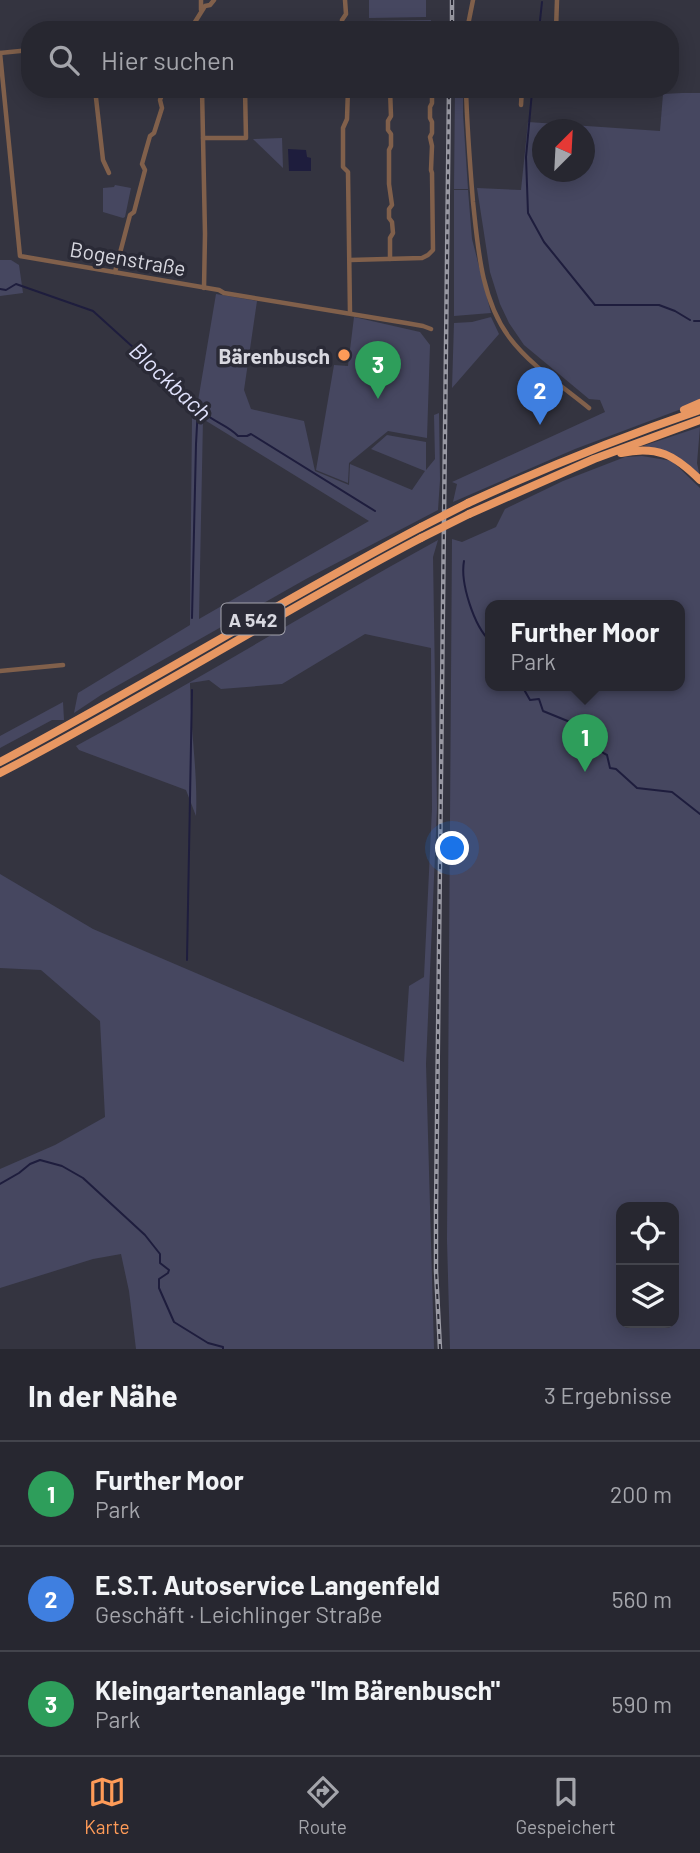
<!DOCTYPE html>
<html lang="de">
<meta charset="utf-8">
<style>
:root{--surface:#272730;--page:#2f2f38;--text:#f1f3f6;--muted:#a4a5ab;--line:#43444c;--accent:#fe9b58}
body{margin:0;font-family:Barlow,sans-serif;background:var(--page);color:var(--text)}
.controls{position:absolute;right:21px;bottom:21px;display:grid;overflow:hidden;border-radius:14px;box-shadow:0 4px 18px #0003}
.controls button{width:63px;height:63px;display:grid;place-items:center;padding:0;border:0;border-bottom:2px solid var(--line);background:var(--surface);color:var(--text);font:35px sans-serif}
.compass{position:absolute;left:532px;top:119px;width:63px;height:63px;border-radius:50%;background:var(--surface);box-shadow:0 4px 18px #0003;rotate:24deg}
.you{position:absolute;left:453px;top:849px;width:24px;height:24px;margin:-18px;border:5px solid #fff;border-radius:50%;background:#1a73e8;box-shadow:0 0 0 10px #1a73e833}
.badge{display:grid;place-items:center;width:46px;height:46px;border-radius:50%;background:var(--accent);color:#fff;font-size:23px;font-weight:700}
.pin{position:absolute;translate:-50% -58px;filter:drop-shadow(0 2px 4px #0008)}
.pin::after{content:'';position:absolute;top:37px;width:24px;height:21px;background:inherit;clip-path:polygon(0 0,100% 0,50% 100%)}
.popup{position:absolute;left:485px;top:600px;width:200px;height:91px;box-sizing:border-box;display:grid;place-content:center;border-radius:14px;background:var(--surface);filter:drop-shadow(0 2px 5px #0005);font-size:23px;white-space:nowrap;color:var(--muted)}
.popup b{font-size:26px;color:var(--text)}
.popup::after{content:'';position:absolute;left:50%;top:100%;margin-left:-14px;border:14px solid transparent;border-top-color:var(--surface)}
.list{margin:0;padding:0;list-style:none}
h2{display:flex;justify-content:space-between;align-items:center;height:91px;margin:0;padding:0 28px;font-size:30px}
h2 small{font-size:23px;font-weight:400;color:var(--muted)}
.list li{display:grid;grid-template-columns:46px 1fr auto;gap:21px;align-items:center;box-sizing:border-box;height:105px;padding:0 28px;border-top:2px solid var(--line)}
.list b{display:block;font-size:26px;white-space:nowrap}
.list p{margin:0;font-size:23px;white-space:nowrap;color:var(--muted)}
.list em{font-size:23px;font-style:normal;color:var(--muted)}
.icon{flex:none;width:38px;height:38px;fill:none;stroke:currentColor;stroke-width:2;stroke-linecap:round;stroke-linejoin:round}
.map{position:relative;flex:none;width:700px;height:1349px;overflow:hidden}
.search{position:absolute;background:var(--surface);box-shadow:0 4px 18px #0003;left:21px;right:21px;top:21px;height:77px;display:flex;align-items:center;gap:18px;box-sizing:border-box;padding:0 24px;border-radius:28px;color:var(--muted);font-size:26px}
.sheet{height:406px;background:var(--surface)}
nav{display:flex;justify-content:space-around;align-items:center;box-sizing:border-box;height:98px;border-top:2px solid var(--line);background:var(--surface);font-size:19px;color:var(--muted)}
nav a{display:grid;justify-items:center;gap:4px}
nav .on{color:var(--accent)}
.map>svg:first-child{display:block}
</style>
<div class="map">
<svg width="700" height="1349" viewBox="0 0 700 1349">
<rect width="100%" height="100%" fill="#343440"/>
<g fill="#464760" fill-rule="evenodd">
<polygon points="369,0 426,0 426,17 369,18"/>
<polygon points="431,20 431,30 363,30 363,21"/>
<polygon points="455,89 463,89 463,114 468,189 454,189"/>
<path d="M 682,93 L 700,93 L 700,402 L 575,449 L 453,502 L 457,484 L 452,482 L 605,412 L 600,400 L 589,399 L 524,345 L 509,323 L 500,304 L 490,272 L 477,188 L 521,190 L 528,122 L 660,131 L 663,94 ZM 542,130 L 584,130 L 584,172 L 542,172 Z"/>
<polygon points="282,138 283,168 253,139"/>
<polygon points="115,185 131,188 125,217 123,218 103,212 103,188 114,187"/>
<polygon points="454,190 468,190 472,239 491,313 454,316"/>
<polygon points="0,260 11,260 19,265 23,293 0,296"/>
<path d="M 216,294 L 257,301 L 244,390 L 251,409 L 304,421 L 315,471 L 349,485 L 350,464 L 412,490 L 425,471 L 371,449 L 387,435 L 426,442 L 426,470 L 435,459 L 434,415 L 439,413 L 440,480 L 438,510 L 306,579 L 101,695 L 74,713 L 78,693 L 190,625 L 192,419 L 198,401 ZM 203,419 L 369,521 L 199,619 Z"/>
<polygon points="354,317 420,332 430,345 427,438 388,431 349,463 348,483 316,470 334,365 348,366"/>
<polygon points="491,317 499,334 452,388 454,323 472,322"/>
<path d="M 700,427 L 697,463 L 700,477 C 683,457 669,450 643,446 Z"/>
<path d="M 642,456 L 672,461 L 700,488 L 700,1349 L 450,1349 L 447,1240 L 452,539 L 462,542 L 496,527 L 505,509 L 563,481 L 625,457 ZM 490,606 L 680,606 L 680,686 L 490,686 ZM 621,1207 L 674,1207 L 674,1323 L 621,1323 Z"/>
<path d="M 438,540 L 433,557 L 437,808 L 426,1064 L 434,1349 L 136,1349 L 129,1291 L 121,1254 L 93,1259 L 0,1288 L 0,1169 L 55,1145 L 105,1117 L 100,1021 L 41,970 L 0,968 L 0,874 L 93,929 L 404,1062 L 409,986 L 424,977 L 432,809 L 431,648 L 365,634 L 282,684 L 221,689 L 209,680 L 190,683 C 190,727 198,772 196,816 L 186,790 L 79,750 L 76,746 C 198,680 316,607 438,540 Z"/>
<polygon points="63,702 64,720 52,720 0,748 0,736"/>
</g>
<polygon fill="#1e1d3d" points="288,149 306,150 307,157 311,158 311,171 289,171"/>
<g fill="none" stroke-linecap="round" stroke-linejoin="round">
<g stroke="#1e1d3d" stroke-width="2">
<polyline points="539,30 542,2"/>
<polyline points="532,92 526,157 528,213 544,242 595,305 659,305 675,311 690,320"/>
<path d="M 0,289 L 6,290 L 16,284 L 93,311 L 187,396 L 196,401 C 203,420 225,422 238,436 L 247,436 L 251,434 L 375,511"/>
<polyline points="694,321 700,321"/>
<path d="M 464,561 C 460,583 474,626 490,641"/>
<polyline points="192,618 196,444 198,407"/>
<path d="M 522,686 L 530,700 L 539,699 L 543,711 L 570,722 L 571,728 L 574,729 L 576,726 L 589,731 C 593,743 595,749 607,755 L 610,768 L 616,769 L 637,788 L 672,792 L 700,814"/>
<polyline points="187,960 192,690"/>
<polyline points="0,1184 19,1173 30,1164 40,1160 62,1166 83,1178 145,1235 160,1254 160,1263 169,1270 168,1273 159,1279 159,1288 174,1322 208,1343 223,1347 223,1349"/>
</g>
<g stroke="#81604b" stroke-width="4.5">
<polyline points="201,0 201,10"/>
<polyline points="190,30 205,6 210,5 214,0"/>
<polyline points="342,30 342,20 346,14 345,0"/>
<polyline points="467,30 473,0"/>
<polyline points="556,30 557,0"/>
<polyline points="0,53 20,256 219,290 224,293 406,323 423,326 431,329"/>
<polyline points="0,53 30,50"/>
<polyline points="95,89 103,160 109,173"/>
<polyline points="202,89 205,234 204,288"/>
<polyline points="348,89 347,119 343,128 343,167 348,172 350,313"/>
<path d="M 466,89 C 467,127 470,165 473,202 C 478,248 481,299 509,337 C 530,365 562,386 589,408"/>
<polyline points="565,89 660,92"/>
<polyline points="521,105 522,89"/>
<polyline points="203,138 246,138 245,89"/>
<polyline points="390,259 390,238 393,233 392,222 389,218 389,209 392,205 389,184 389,150 391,146 391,134 388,130 388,121 391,116 390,89"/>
<polyline points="350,260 422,258 428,255 433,250 432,173 431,170 432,146 430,137 432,133 432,122 430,118 430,107 432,103 432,92 429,89"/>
<polyline points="115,272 130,215 134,212 145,170 142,164 150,136 154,133 162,108 160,100 164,89"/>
<polyline points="0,671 63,665"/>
</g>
<g stroke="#e89762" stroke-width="8">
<polyline points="684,410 700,403"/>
<path d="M 621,453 C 657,445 675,455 700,480"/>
<path d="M 468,503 C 544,468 621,437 700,410"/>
<polyline points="469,514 594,459 700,420"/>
<path d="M 0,762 C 142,687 279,602 421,527"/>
<path d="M 0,773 C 143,699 278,613 421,538"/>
</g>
<defs>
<g id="rail">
<polyline points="452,0 452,30"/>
<polyline points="440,1349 436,1271 436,1208 449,89"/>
</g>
</defs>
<use href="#rail" stroke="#9999a3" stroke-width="4.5"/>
<use href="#rail" stroke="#2a2a36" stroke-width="2" stroke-dasharray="5" stroke-linecap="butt"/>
<g stroke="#e89762" stroke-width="8">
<polyline points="421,527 468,503"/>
<polyline points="421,538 469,514"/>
</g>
</g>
<circle fill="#fe9b58" stroke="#2a2a36" stroke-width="2.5" cx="344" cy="355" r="7"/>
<g text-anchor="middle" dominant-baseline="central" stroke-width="7" stroke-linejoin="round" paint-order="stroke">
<rect fill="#2a2a36" stroke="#a4a4ad" stroke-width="2" x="221.5" y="603.5" width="63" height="31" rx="5"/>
<g font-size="19" font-weight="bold" fill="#d8d8e0">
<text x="253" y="619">A 542</text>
</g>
<g font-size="21" fill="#d8d8e0" stroke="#2a2a36">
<text transform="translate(128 258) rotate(10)">Bogenstraße</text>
</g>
<g font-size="21" font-weight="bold" fill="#d8d8e0" stroke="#2a2a36" text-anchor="end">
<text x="330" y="355">Bärenbusch</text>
</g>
<g font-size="23" font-style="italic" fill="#e0e2fc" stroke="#2a2a36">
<text transform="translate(171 381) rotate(43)">Blockbach</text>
</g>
</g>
</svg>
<div class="controls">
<button><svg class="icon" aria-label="locate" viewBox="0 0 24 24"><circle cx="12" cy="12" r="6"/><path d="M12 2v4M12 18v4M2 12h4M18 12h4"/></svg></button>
<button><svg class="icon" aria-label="layers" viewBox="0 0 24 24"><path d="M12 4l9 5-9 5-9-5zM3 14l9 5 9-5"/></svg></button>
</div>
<svg class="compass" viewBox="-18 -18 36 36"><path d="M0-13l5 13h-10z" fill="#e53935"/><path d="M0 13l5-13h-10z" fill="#a4a5ab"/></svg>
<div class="you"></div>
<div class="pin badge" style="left:585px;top:772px;background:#2e9e5b">1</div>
<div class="popup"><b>Further Moor</b>Park</div>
<div class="pin badge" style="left:540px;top:425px;background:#3f7fe0">2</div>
<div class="pin badge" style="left:378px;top:399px;background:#2e9e5b">3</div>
<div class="search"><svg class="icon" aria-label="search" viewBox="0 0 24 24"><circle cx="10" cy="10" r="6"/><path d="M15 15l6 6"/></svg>Hier suchen</div>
</div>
<section class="sheet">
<h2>In der Nähe<small>3 Ergebnisse</small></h2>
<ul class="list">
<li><span class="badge" style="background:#2e9e5b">1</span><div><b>Further Moor</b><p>Park</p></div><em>200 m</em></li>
<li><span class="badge" style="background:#3f7fe0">2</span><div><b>E.S.T. Autoservice Langenfeld</b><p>Geschäft · Leichlinger Straße</p></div><em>560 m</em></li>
<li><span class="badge" style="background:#2e9e5b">3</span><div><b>Kleingartenanlage &quot;Im Bärenbusch&quot;</b><p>Park</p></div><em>590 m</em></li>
</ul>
</section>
<nav>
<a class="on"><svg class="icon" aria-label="map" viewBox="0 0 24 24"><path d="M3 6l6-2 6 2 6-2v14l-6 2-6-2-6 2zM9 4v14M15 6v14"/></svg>Karte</a>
<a><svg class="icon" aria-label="directions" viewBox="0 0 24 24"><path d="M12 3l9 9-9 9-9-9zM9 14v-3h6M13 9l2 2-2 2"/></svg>Route</a>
<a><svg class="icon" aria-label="saved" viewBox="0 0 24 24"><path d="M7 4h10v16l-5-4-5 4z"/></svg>Gespeichert</a>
</nav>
